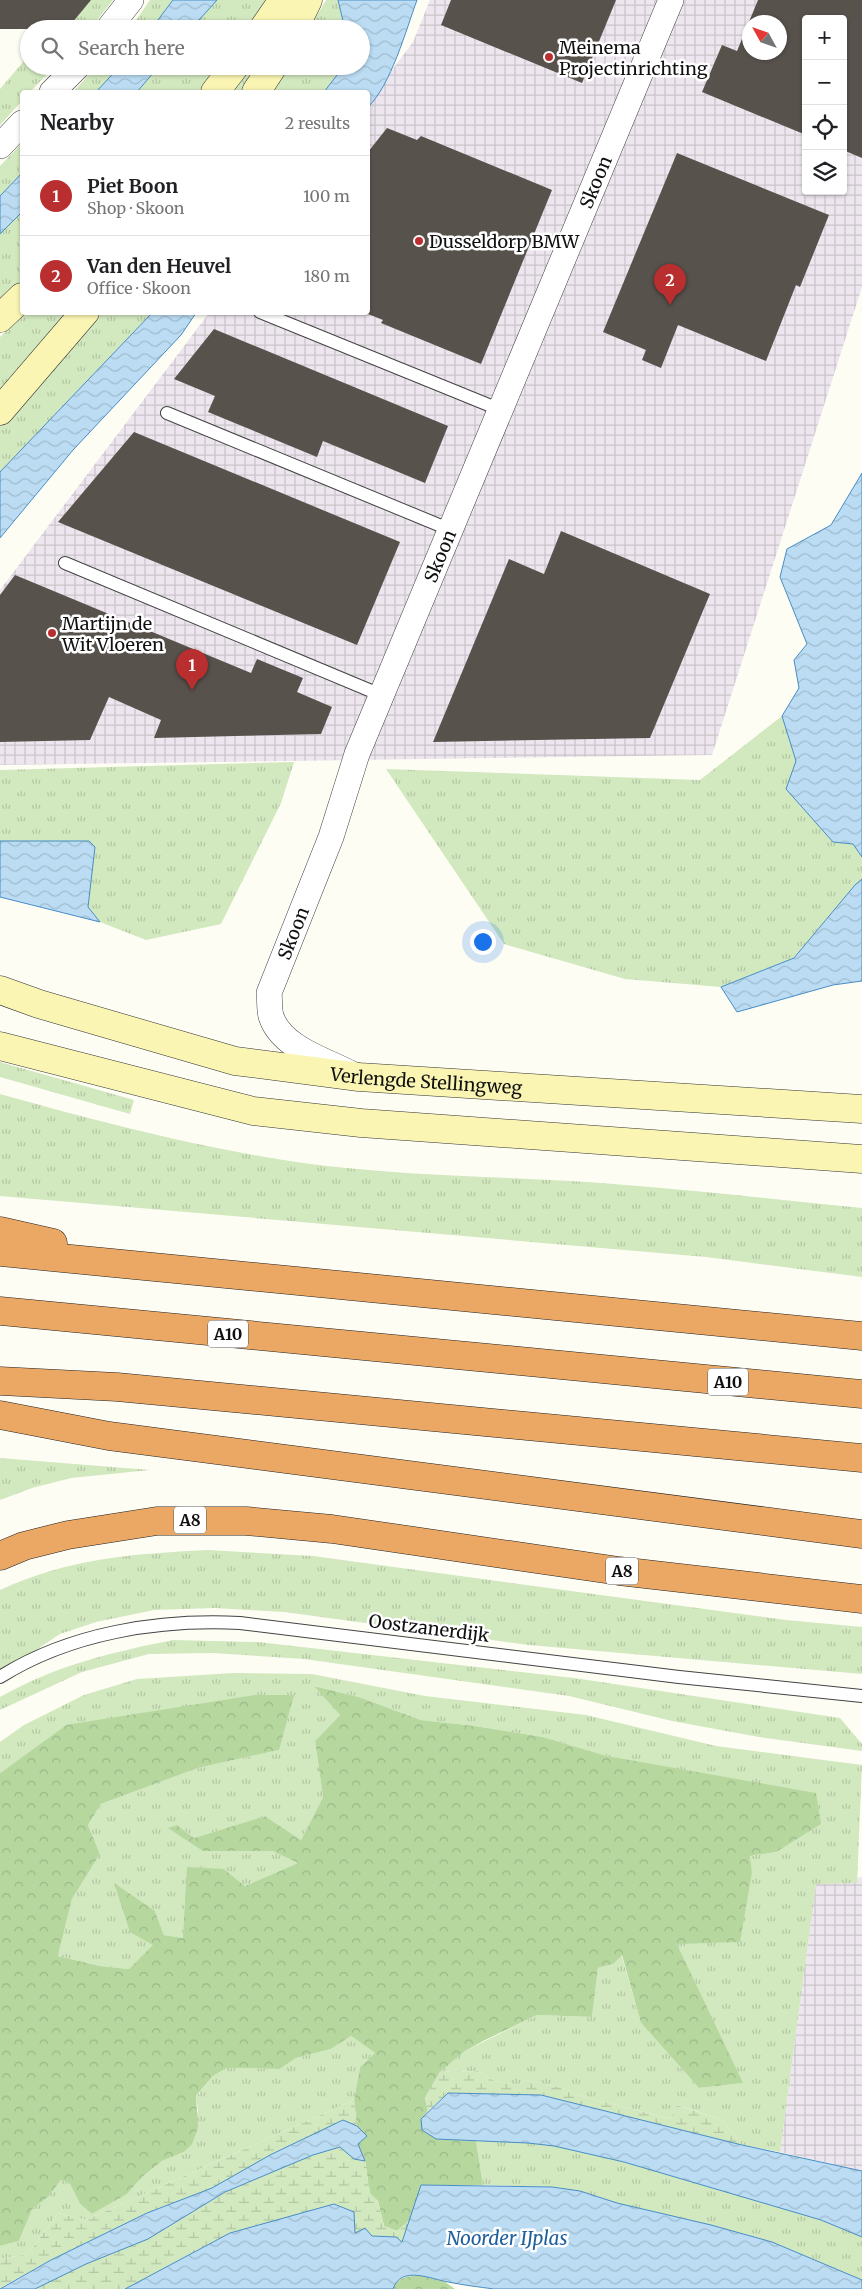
<!DOCTYPE html>
<meta charset="utf-8">
<style>
:root{--surface:#fff;--page:#f6f6f6;--text:#202124;--muted:#757577;--line:#e0e0e0;--accent:#b92f30}
body{margin:0;font-family:Merriweather,serif;background:var(--page);color:var(--text)}
.controls{position:absolute;right:15px;top:15px;display:grid;overflow:hidden;border-radius:5px;box-shadow:0 1px 4px #0004}
.controls button{width:45px;height:45px;display:grid;place-items:center;padding:0;border:0;border-bottom:1px solid var(--line);background:var(--surface);color:var(--text);font:25px sans-serif}
.compass{position:absolute;left:742px;top:15px;width:45px;height:45px;border-radius:50%;background:var(--surface);box-shadow:0 1px 4px #0004;rotate:310deg}
.you{position:absolute;left:482px;top:941px;width:18px;height:18px;margin:-12px;border:4px solid #fff;border-radius:50%;background:#1a73e8;box-shadow:0 0 0 8px #1a73e833}
.badge{display:grid;place-items:center;width:32px;height:32px;border-radius:50%;background:var(--accent);color:#fff;font-size:16px;font-weight:700}
.pin{position:absolute;translate:-50% -41px;filter:drop-shadow(0 1px 2px #0008)}
.pin::after{content:'';position:absolute;top:26px;width:18px;height:15px;background:inherit;clip-path:polygon(0 0,100% 0,50% 100%)}
.list{margin:0;padding:0;list-style:none}
h2{display:flex;justify-content:space-between;align-items:center;height:65px;margin:0;padding:0 20px;font-size:21px}
h2 small{font-size:16px;font-weight:400;color:var(--muted)}
.list li{display:grid;grid-template-columns:32px 1fr auto;gap:15px;align-items:center;box-sizing:border-box;height:80px;padding:0 20px;border-top:1px solid var(--line)}
.list b{display:block;font-size:19px;white-space:nowrap}
.list p{margin:0;font-size:16px;white-space:nowrap;color:var(--muted)}
.list em{font-size:16px;font-style:normal;color:var(--muted)}
.icon{flex:none;width:28px;height:28px;fill:none;stroke:currentColor;stroke-width:2;stroke-linecap:round;stroke-linejoin:round}
.map{position:relative;flex:none;width:862px;height:2289px;overflow:hidden}
.search{position:absolute;background:var(--surface);box-shadow:0 1px 4px #0004;left:20px;top:20px;width:350px;height:55px;display:flex;align-items:center;gap:12px;box-sizing:border-box;padding:0 18px;border-radius:28px;color:var(--muted);font-size:19px}
.panel{position:absolute;background:var(--surface);box-shadow:0 1px 4px #0004;left:20px;top:90px;width:350px;height:225px;border-radius:5px}
.map>svg:first-child{display:block}
</style>
<div class="map">
<svg width="862" height="2289" viewBox="0 0 862 2289">
<defs>
<pattern id="industrial-grid" width="8" height="8" patternUnits="userSpaceOnUse" patternTransform="scale(1.25)"><rect width="8" height="8" fill="#ede6ee"/><path d="M0 4h8M4 0v8" fill="none" stroke="#cac4cb"/></pattern>
<pattern id="grass-tufts" width="24" height="20" patternUnits="userSpaceOnUse" patternTransform="scale(1.25)"><rect width="24" height="20" fill="#d2e8bf"/><path d="M3 7l-1-3M5 7V3M7 7l1-3M15 17l-1-3M17 17v-4M19 17l1-3" fill="none" stroke="#b3c6a3"/></pattern>
<pattern id="forest-crowns" width="20" height="18" patternUnits="userSpaceOnUse" patternTransform="scale(1.25)"><rect width="20" height="18" fill="#b6d89f"/><path d="M2 6a3 3 0 1 1 6 0M12 15a3 3 0 1 1 6 0" fill="none" stroke="#9bb888"/></pattern>
<pattern id="wetland-marsh" width="20" height="14" patternUnits="userSpaceOnUse" patternTransform="scale(1.25)"><rect width="20" height="14" fill="#d2e8bf"/><path d="M1 5h8M5 5V1M11 12h8M15 12V8" fill="none" stroke="#b3c6a3"/></pattern>
<pattern id="water-waves" width="16" height="10" patternUnits="userSpaceOnUse" patternTransform="scale(1.25)"><rect width="16" height="10" fill="#bbdcf3"/><path d="M0 5q4-4 8 0t8 0" fill="none" stroke="#a0bccf"/></pattern>
</defs>
<rect width="100%" height="100%" fill="#fefdf4"/>
<g fill="url(#industrial-grid)" fill-rule="evenodd">
<path d="M 430,0 L 862,0 L 862,287 L 712,755 L 0,765 L 0,590 L 209,313 L 368,312 L 368,102 L 413,42 ZM 806,19 L 843,19 L 843,191 L 806,191 ZM 750,22 L 780,22 L 780,52 L 750,52 Z"/>
<polygon points="862,1877 862,2171 780,2152 816,1883"/>
</g>
<g fill="url(#grass-tufts)">
<polygon points="76,0 113,0 90,29 51,29"/>
<polygon points="150,0 173,0 151,29 130,29"/>
<polygon points="217,0 267,0 263,9 249,29 191,29"/>
<polygon points="326,0 338,0 345,29 309,29"/>
<polygon points="29,55 29,66 55,66 30,92 22,92 22,101 0,125 0,89"/>
<polygon points="97,66 120,66 96,92 73,92"/>
<polygon points="159,66 221,66 201,92 137,92"/>
<polygon points="250,66 263,66 245,92 230,92"/>
<polygon points="286,66 344,66 324,92 269,92"/>
<polygon points="22,143 22,173 0,196 0,166"/>
<polygon points="22,212 22,282 0,303 0,234"/>
<polygon points="24,313 72,313 0,393 0,337"/>
<polygon points="98,313 152,313 0,472 0,421"/>
<polygon points="782,716 796,761 862,857 862,879 855,885 794,958 721,987 625,979 504,944 386,769 700,780"/>
<polygon points="294,762 281,803 221,924 146,940 100,922 88,907 95,847 89,841 0,841 0,770"/>
<polygon points="0,1062 134,1100 130,1114 0,1077"/>
<path d="M 0,1094 C 100,1122 200,1148 303,1163 C 406,1177 510,1176 613,1184 C 696,1190 779,1200 862,1208 L 862,1277 L 706,1257 L 0,1196 Z"/>
<polygon points="0,1458 150,1470 71,1478 32,1488 0,1500"/>
<path d="M 207,1550 L 313,1556 L 786,1620 L 862,1627 L 862,1674 L 529,1645 L 284,1612 L 215,1608 L 154,1610 L 96,1622 L 60,1634 L 0,1674 L 0,1590 C 70,1558 132,1554 207,1550 Z"/>
<path d="M 173,1640 L 258,1642 L 574,1678 L 840,1718 L 862,1744 L 862,1751 L 759,1737 L 672,1721 L 569,1696 L 304,1659 L 213,1653 L 149,1654 L 82,1672 L 0,1710 L 0,1697 C 57,1665 109,1653 173,1640 Z"/>
<polygon points="233,1673 312,1674 425,1696 586,1715 716,1746 862,1765 857,1883 816,1884 780,2152 742,2145 721,2119 677,2105 671,2119 578,2095 563,2088 526,2080 517,2085 495,2081 477,2071 440,2072 465,2051 537,2015 592,2017 598,1968 613,1964 621,1953 641,2023 699,2088 742,2083 677,1944 752,1872 750,1856 776,1852 607,1756 543,1737 475,1726 421,1720 359,1697 315,1686 340,1715 315,1741 323,1797 301,1840 265,1816 194,1838 177,1825 203,1851 274,1851 298,1863 245,1886 224,1869 183,1938 164,1935 155,1911 154,1945 129,1969 100,1966 58,1956 72,1899 100,1854 88,1825 101,1804 198,1768 279,1750 66,1725 0,1773 0,1742 24,1725 84,1695 137,1679"/>
<polygon points="351,2036 375,2053 360,2067 354,2100 86,2220 58,2213 28,2254 0,2259 0,2246 19,2241 32,2208 48,2197 61,2180 70,2184 80,2204 92,2214 127,2194 142,2177 162,2161 184,2152 198,2111 196,2097 213,2076 227,2068 280,2069 296,2058 331,2049"/>
<polygon points="476,2141 528,2143 554,2146 624,2162 821,2220 862,2237 862,2280 772,2242 711,2225 617,2203 580,2191 551,2187 483,2185"/>
</g>
<g fill="url(#forest-crowns)">
<polygon points="314,1686 359,1697 421,1720 475,1726 543,1737 607,1756 816,1793 821,1824 776,1852 750,1856 752,1872 740,1942 677,1944 743,2083 699,2088 641,2023 622,1955 613,1964 598,1968 592,2017 537,2015 485,2040 465,2051 440,2072 425,2098 428,2111 421,2119 436,2139 476,2141 483,2185 421,2185 411,2219 397,2231 384,2226 378,2201 370,2194 365,2161 358,2144 367,2136 357,2126 354,2100 360,2067 375,2053 351,2036 331,2049 296,2058 280,2069 227,2068 213,2076 196,2096 198,2128 192,2144 184,2152 162,2161 142,2177 127,2194 92,2214 80,2204 70,2184 61,2180 48,2197 32,2209 19,2241 0,2246 0,1773 66,1725 255,1695 294,1695 279,1750 198,1768 101,1804 88,1825 100,1854 72,1899 58,1956 100,1966 129,1969 153,1945 130,1932 114,1883 155,1911 164,1935 183,1938 187,1867 224,1869 245,1886 298,1863 273,1851 203,1851 168,1828 177,1825 194,1838 265,1816 301,1840 323,1797 315,1741 340,1715"/>
<path d="M 425,2275 L 445,2282 L 455,2289 L 393,2289 C 398,2275 412,2276 425,2275 Z"/>
</g>
<g fill="url(#wetland-marsh)">
<polygon points="477,2071 495,2081 517,2085 526,2080 563,2088 578,2095 671,2119 676,2105 721,2119 742,2145 541,2095 448,2093 428,2111 425,2098 440,2072"/>
<polygon points="354,2100 357,2126 343,2121 212,2188 147,2213 51,2260 0,2288 0,2259 28,2254 58,2213 86,2220"/>
<polygon points="340,2146 354,2159 365,2161 370,2193 378,2201 384,2226 397,2231 411,2219 402,2242 395,2237 372,2236 263,2224 230,2233 125,2289 35,2289 86,2264 148,2239 225,2192 313,2155"/>
</g>
<g fill="url(#water-waves)" stroke="#478dc6">
<polygon points="173,0 217,0 191,29 151,29"/>
<path d="M 338,0 L 417,0 C 406,30 391,85 368,107 L 368,92 L 324,92 L 344,66 L 361,66 L 361,29 L 345,29 Z"/>
<polygon points="120,66 159,66 137,92 96,92"/>
<polygon points="22,173 22,212 0,234 0,196"/>
<polygon points="152,313 196,313 181,335 73,450 0,538 0,472"/>
<polygon points="862,473 862,857 853,844 833,842 786,789 796,761 782,716 799,688 794,660 807,644 780,577 787,549 831,525"/>
<polygon points="0,841 89,841 95,847 88,907 100,922 0,897"/>
<polygon points="862,879 862,981 833,985 737,1012 721,987 794,958 855,885"/>
<polygon points="448,2093 541,2095 742,2145 862,2171 862,2237 821,2220 624,2162 554,2146 528,2143 436,2139 422,2130 421,2119"/>
<polygon points="343,2120 357,2126 367,2136 358,2144 365,2161 354,2159 340,2147 313,2155 225,2192 148,2239 86,2264 35,2289 0,2289 51,2260 147,2213 212,2188 270,2155"/>
<path d="M 421,2185 L 552,2187 L 580,2191 L 617,2203 L 711,2225 L 772,2242 L 862,2280 L 862,2289 L 494,2289 C 479,2287 463,2285 448,2282 C 431,2279 401,2265 393,2289 L 125,2289 L 230,2233 L 334,2204 L 354,2212 L 355,2233 L 365,2228 L 372,2236 L 396,2237 L 402,2242 Z"/>
</g>
<g fill="#58524d" fill-rule="evenodd">
<polygon points="0,0 91,0 67,29 0,29"/>
<polygon points="451,0 616,0 582,83 441,25"/>
<path d="M 758,0 L 862,0 L 862,158 L 843,150 L 843,19 L 806,19 L 806,135 L 702,92 L 722,45 L 737,51 ZM 750,22 L 780,22 L 780,52 L 750,52 Z"/>
<polygon points="387,128 417,140 421,136 552,190 481,364 381,323 383,320 368,314 368,152"/>
<polygon points="677,153 829,215 800,287 796,285 766,361 678,325 661,368 642,360 646,350 603,332"/>
<polygon points="214,329 448,426 425,483 323,441 317,457 208,412 215,396 174,379"/>
<polygon points="134,432 400,542 357,645 58,522"/>
<polygon points="561,531 710,594 650,738 433,742 509,559 544,574"/>
<polygon points="15,575 251,673 257,659 303,678 297,692 332,707 321,734 154,738 161,720 109,697 90,740 0,742 0,595"/>
</g>
<g fill="none" stroke-linecap="round" stroke-linejoin="round">
<defs>
<g id="lane">
<polyline points="260,312 501,410"/>
<polyline points="167,413 451,530"/>
<polyline points="65,563 381,695"/>
<path d="M 0,1677 C 70,1633 158,1619 240,1623 L 679,1677 L 862,1696"/>
</g>
<g id="street">
<polyline points="108,29 131,0"/>
<polyline points="52,92 78,66"/>
<polyline points="0,146 22,123"/>
<path id="s1" d="M 352,1074 C 326,1060 281,1048 271,1016 C 269,1009 270,1000 269,993 L 331,837 L 357,754 L 671,0"/>
</g>
<g id="secondary">
<polyline points="263,29 283,0"/>
<polyline points="294,29 308,0"/>
<polyline points="215,92 235,66"/>
<polyline points="256,92 273,66"/>
<polyline points="0,318 22,297"/>
<polyline points="0,411 85,312"/>
<path id="s2" d="M 0,990 L 39,1004 L 235,1061 L 359,1077 L 862,1109"/>
<polyline points="0,1046 253,1111 361,1123 862,1159"/>
</g>
<g id="highway">
<polyline points="0,1231 53,1243"/>
<polyline points="0,1252 862,1336"/>
<polyline points="0,1311 862,1394"/>
<polyline points="0,1381 117,1387 862,1458"/>
<polyline points="0,1415 109,1436 862,1534"/>
<polyline points="0,1556 24,1546 68,1535 157,1521 246,1521 332,1529 619,1571 862,1599"/>
</g>
</defs>
<use href="#lane" stroke="#434343" stroke-width="14"/>
<use href="#street" stroke="#434343" stroke-width="26"/>
<use href="#secondary" stroke="#323232" stroke-width="29"/>
<use href="#highway" stroke="#212121" stroke-width="29"/>
<use href="#lane" stroke="#fff" stroke-width="12"/>
<use href="#street" stroke="#fff" stroke-width="25"/>
<use href="#secondary" stroke="#faf5b3" stroke-width="28"/>
<use href="#highway" stroke="#eba865" stroke-width="28"/>
</g>
<g fill="#b92f30" stroke="#fff" stroke-width="2">
<circle cx="549" cy="57" r="5"/>
<circle cx="419" cy="241" r="5"/>
<circle cx="52" cy="633" r="5"/>
</g>
<g text-anchor="middle" dominant-baseline="central" stroke-width="5" stroke-linejoin="round" paint-order="stroke">
<g fill="#fff" stroke="#585858" stroke-width="1">
<rect x="208" y="1320.5" width="40" height="27" rx="4"/>
<rect x="708" y="1368.5" width="40" height="27" rx="4"/>
<rect x="174" y="1506.5" width="32" height="27" rx="4"/>
<rect x="606" y="1557.5" width="32" height="27" rx="4"/>
</g>
<g font-size="16" font-weight="bold" fill="#101010">
<text x="228" y="1334">A10</text>
<text x="728" y="1382">A10</text>
<text x="190" y="1520">A8</text>
<text x="622" y="1571">A8</text>
</g>
<g font-size="18" fill="#101010" stroke="#fff" text-anchor="start">
<text x="559" y="47">Meinema<tspan x="559" dy="21">Projectinrichting</tspan></text>
<text x="429" y="241">Dusseldorp BMW</text>
<text x="62" y="623">Martijn de<tspan x="62" dy="21">Wit Vloeren</tspan></text>
</g>
<g font-size="18" fill="#101010" stroke="#fff">
<text stroke="none"><textPath href="#s1" startOffset="1000">Skoon</textPath></text>
<text stroke="none"><textPath href="#s1" startOffset="595">Skoon</textPath></text>
<text stroke="none"><textPath href="#s1" startOffset="190">Skoon</textPath></text>
<text stroke="none"><textPath href="#s2" startOffset="438">Verlengde Stellingweg</textPath></text>
<text transform="translate(429 1628) rotate(7)">Oostzanerdijk</text>
</g>
<g font-size="19" font-style="italic" fill="#20609c" stroke="#fff">
<text x="507" y="2238">Noorder IJplas</text>
</g>
</g>
</svg>
<div class="controls">
<button>+</button>
<button>−</button>
<button><svg class="icon" aria-label="locate" viewBox="0 0 24 24"><circle cx="12" cy="12" r="6"/><path d="M12 2v4M12 18v4M2 12h4M18 12h4"/></svg></button>
<button><svg class="icon" aria-label="layers" viewBox="0 0 24 24"><path d="M12 4l9 5-9 5-9-5zM3 14l9 5 9-5"/></svg></button>
</div>
<svg class="compass" viewBox="-18 -18 36 36"><path d="M0-13l5 13h-10z" fill="#e53935"/><path d="M0 13l5-13h-10z" fill="#757577"/></svg>
<div class="you"></div>
<div class="pin badge" style="left:192px;top:690px">1</div>
<div class="pin badge" style="left:670px;top:305px">2</div>
<div class="search"><svg class="icon" aria-label="search" viewBox="0 0 24 24"><circle cx="10" cy="10" r="6"/><path d="M15 15l6 6"/></svg>Search here</div>
<section class="panel">
<h2>Nearby<small>2 results</small></h2>
<ul class="list">
<li><span class="badge">1</span><div><b>Piet Boon</b><p>Shop · Skoon</p></div><em>100 m</em></li>
<li><span class="badge">2</span><div><b>Van den Heuvel</b><p>Office · Skoon</p></div><em>180 m</em></li>
</ul>
</section>
</div>
